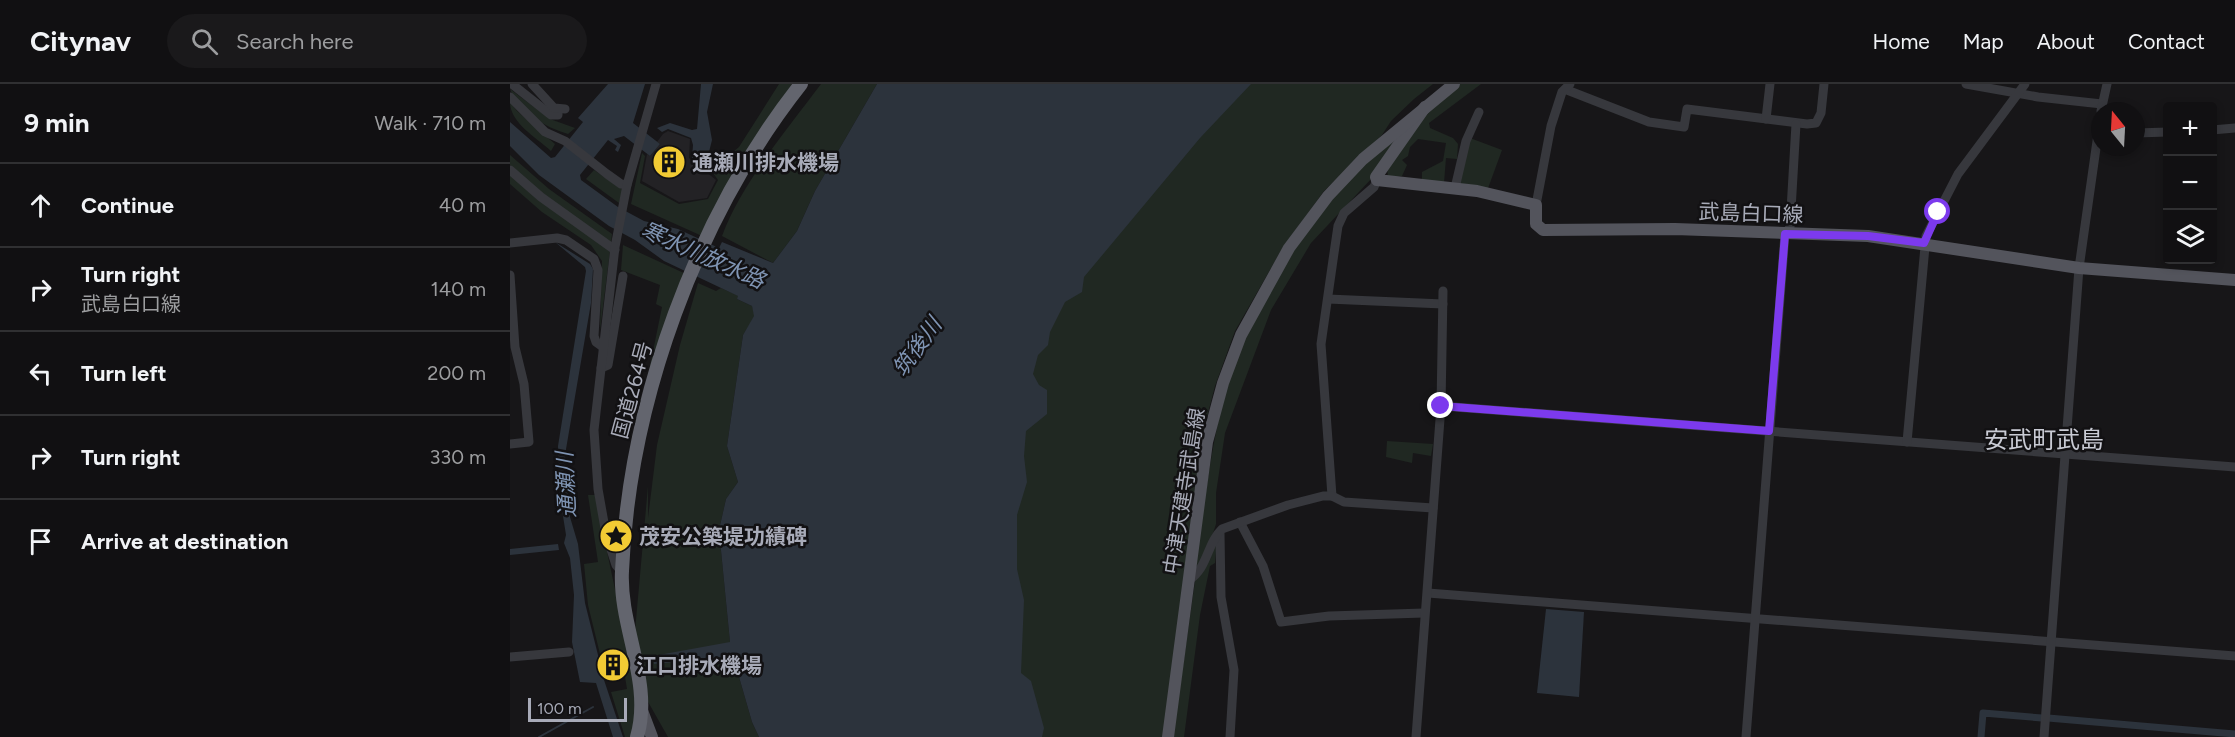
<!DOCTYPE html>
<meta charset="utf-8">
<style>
:root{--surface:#111012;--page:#1a191b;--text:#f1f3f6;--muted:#9c9d9f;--line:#303032}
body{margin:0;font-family:Figtree,"Noto Sans JP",sans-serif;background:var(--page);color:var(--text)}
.controls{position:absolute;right:18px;top:18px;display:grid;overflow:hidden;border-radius:6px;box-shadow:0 3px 9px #0003}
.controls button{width:54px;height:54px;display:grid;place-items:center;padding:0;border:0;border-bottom:2px solid var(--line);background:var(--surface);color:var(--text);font:30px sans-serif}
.compass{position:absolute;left:1581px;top:18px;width:54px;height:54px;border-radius:50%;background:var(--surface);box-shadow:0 3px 9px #0003;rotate:342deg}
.scale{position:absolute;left:18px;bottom:15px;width:99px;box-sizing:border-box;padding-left:6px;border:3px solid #a8abb8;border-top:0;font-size:16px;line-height:21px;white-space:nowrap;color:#a8abb8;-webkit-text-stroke:4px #121113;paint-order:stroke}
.stop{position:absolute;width:18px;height:18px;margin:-14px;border:4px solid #7c3aed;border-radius:50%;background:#fff}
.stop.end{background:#7c3aed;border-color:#fff;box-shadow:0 2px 6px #0008}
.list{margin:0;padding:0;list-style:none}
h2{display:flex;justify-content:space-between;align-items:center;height:78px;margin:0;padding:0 24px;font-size:26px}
h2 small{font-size:20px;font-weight:400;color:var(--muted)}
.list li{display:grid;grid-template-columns:39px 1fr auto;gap:18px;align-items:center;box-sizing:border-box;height:84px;padding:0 24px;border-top:2px solid var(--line)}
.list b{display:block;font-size:22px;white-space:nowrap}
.list p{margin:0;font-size:20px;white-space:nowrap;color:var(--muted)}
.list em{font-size:20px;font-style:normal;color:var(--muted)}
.icon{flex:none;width:33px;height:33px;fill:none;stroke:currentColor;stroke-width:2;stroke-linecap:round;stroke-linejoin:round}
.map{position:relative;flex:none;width:1725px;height:653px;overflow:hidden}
header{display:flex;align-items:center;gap:36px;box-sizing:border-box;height:84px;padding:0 30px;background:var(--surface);border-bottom:2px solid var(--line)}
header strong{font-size:28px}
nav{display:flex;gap:33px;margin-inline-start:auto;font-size:21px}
.search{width:420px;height:54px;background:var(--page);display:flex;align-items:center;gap:15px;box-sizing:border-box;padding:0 21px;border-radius:33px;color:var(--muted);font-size:22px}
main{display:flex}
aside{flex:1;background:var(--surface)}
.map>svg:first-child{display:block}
</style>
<header>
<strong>Citynav</strong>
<div class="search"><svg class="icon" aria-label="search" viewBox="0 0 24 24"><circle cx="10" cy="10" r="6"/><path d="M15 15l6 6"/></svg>Search here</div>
<nav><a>Home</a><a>Map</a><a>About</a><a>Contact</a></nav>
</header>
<main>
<aside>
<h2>9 min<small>Walk · 710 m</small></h2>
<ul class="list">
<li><svg class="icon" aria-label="ahead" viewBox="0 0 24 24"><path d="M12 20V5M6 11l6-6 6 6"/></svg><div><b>Continue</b></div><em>40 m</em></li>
<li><svg class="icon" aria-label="right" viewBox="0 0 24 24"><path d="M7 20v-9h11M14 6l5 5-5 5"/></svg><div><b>Turn right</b><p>武島白口線</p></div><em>140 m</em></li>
<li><svg class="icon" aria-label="left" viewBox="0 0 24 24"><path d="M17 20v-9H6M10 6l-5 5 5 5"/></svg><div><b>Turn left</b></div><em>200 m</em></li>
<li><svg class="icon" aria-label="right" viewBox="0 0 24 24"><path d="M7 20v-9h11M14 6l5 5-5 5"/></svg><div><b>Turn right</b></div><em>330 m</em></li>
<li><svg class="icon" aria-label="arrive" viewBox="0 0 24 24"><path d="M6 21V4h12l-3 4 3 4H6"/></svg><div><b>Arrive at destination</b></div></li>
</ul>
</aside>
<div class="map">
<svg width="1725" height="653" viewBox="0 0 1725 653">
<rect width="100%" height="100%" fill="#171618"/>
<polygon fill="#232225" points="158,47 180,55 179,74 206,96 197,114 169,118 132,97 137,70 140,72 150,60 147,58 153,50"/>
<g fill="#202822">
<polygon points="269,0 282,0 238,64 192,152 121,120 132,69 135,72 130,99 169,120 198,115 208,96 201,86 229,63"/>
<path d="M 311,0 L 367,0 L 305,107 L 287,147 L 263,179 L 212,152 C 231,100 278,44 311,0 Z"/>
<polygon points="735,0 923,0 904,15 881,37 872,51 814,107 772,165 725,247 705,302 691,356 654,653 507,653 502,327 555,209"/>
<polygon points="950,0 971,0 919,39 920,44 943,54 948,60 947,75 936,74 934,99 912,97 912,88 933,77 936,59 908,55 900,63 898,72 892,76 897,81 892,92 878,93 877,83 920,23"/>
<path d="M 0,5 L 40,35 L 65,44 L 58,50 C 35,43 10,29 0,5 Z"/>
<path d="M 0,18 L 7,27 L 45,60 L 41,67 C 26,53 0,39 0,18 Z"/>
<path d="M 902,38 L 863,93 L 801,159 L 761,226 L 715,349 L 706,409 L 706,440 L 695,473 L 685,485 C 694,422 701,359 718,297 C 736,234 781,164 823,113 C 846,85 875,61 902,38 Z"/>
<polygon points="960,54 992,66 977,107 949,102"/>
<polygon points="0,71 39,105 102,150 101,159 33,110 0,81"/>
<polygon points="84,86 113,106 109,119 76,95"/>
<polygon points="0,90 100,167 90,247 92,177 81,161 32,128 0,100"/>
<polygon points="113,161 176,190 142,284 140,282 152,223 146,220 150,201 111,186"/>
<polygon points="188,199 206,207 211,204 229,212 227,215 242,222 245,232 233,251 217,362 228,398 216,415 209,446 220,558 213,572 223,572 242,638 249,653 158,653 137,616 125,547 138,402 138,434 147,361 170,261"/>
<polygon points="877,357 923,360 921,372 903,369 902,379 876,373"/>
<polygon points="78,411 85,411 124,595 127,617 122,653 115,653 101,608 117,605 111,568 90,570 78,521 74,480 88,478"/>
<polygon points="707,456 705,479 700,482 690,531 674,653 663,653 685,497 700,475"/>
</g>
<g fill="#2c333c">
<polygon points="98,0 135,0 123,39 150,60 140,72 114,52 104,55 111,61 108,68 105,66 107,62 98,56 70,91 71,96 108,123 134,137 168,145 209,164 212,158 263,179 287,147 305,107 367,0 741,0 690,54 574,193 572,208 555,218 540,248 538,261 528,271 523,290 529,301 537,306 537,330 516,347 514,372 517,398 507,431 507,485 514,516 511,589 521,597 534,644 532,653 249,653 242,638 223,572 144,580 143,572 220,558 209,446 216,415 228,398 217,362 233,251 244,232 242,222 227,215 228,212 154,177 125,156 99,142 29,91 0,62 0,38 41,74 45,73 73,38 68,34"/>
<polygon points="191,0 203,0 197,28 202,56 196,80 192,82 182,74 183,61 181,54 158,45 152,48 147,44 160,39 182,46 187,45"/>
<polygon points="45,158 80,180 83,185 81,219 55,371 60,433 68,460 75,519 89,575 94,575 97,590 93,593 113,653 103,653 86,599 70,598 62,558 64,511 60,474 54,459 56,451 49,407 48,362 76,187 75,183"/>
<polygon points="48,460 49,466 0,471 0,465"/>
<polygon points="1036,525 1074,528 1069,613 1027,609"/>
</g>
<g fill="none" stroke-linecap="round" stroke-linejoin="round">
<polyline stroke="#2c333c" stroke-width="2" points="29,653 83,623"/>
<g stroke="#2c333c" stroke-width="7">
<polyline points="1538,634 1725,650"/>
<polyline points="1471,653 1473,629 1532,634"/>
</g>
<g stroke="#37383d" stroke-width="9">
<polyline points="2,0 41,31 48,31 48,26"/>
<polyline points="22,0 44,24 55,25"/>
<polyline points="1456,0 1528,13 1592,20"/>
<polyline points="1057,6 1139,38 1174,43 1177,25 1297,40 1306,39 1311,29 1314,0"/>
<polyline points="0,13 35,48 55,57 97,90 111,100 117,101"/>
<polyline points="1591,27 1597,0"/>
<polyline points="1256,35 1260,0"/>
<polyline points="1702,46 1725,44"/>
<polyline points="1626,49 1658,48"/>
<polyline points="0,86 31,113 105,166"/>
<polyline points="945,104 956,57 969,28"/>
<polyline points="1026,121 1041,42 1052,8 1060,0"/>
<polyline points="0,159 47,154 56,156 84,175 88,186 84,252 86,258 93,263"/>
<polyline points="0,191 5,263 14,300 19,358 0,360"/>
<polyline points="818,215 933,220"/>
<polyline points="91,284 98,281 113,192"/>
<polyline points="931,322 1725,383"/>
<polyline points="1397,358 1416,152 1448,90 1515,0"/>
<polyline points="822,412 811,260 823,176 828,142 834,129 864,103 867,96"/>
<polyline points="730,438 753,482 771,538 819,532 914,529"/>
<polyline points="710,449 711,513 724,586 720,653"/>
<polyline points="112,488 106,481 96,450 88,405 84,346 105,163 117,101 146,0"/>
<path d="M 679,496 C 698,484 697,459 712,445 L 778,421 L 813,412 L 822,412 L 834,418 L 923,424"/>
<polyline points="918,509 1725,572"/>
<polyline points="0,573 59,568"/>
<polyline points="906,653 931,322 933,207"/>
<polyline points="1236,653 1275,150 1280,143 1286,40"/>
<polyline points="1534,653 1569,184 1590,36"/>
</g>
<g stroke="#53545c" stroke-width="12">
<polyline points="915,23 866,93 867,96 967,107 1026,121 1026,140 1033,146 1165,145 1358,152 1569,184 1725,196"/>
<polyline points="131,624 142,653"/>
<polyline points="658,653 697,358 713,299 731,251 779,164 818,112 853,75 944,0"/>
</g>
<path stroke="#63656e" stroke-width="14" d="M 127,653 C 143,598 109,543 112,487 C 119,318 186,133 291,0"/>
</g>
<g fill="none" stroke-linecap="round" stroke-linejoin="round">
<polyline stroke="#7c3aed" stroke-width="8" points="931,322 1259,347 1275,150 1358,152 1414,159 1428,128"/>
</g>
<defs>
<symbol id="building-disc" viewBox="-11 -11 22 22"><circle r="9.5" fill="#f2cb34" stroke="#121113"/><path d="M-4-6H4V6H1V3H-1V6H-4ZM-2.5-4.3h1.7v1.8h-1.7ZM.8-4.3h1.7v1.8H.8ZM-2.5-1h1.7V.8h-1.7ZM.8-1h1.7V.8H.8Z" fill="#111"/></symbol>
<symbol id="sight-disc" viewBox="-11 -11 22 22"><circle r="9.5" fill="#f2cb34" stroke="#121113"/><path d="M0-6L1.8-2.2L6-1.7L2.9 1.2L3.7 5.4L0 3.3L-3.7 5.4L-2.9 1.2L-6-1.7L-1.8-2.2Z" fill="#111"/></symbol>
</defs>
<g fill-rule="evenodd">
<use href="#building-disc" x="140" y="59" width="38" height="38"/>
<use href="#sight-disc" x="87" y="433" width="38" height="38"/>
<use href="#building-disc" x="84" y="562" width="38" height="38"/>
</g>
<g text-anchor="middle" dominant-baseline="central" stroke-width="5" stroke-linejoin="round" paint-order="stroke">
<g font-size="21" font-weight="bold" fill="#a8abb8" stroke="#121113" text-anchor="start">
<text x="182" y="78">通瀬川排水機場</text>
<text x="129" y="452">茂安公築堤功績碑</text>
<text x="126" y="581">江口排水機場</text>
</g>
<g font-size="21" fill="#a8abb8" stroke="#121113">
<text transform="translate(1241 129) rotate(2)">武島白口線</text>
<text transform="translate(122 306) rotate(-75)">国道264号</text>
<text transform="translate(674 407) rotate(-81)">中津天建寺武島線</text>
</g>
<g font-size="22" font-style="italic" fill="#7f94b3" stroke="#121113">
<text transform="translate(193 171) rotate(24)">寒水川放水路</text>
<text transform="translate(407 263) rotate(-54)">筑後川</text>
<text transform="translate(56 401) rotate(-93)">通瀬川</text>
</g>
<g font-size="24" fill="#c9cbd4" stroke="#121113">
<text x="1534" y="355">安武町武島</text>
</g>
</g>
</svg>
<div class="controls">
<button>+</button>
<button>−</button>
<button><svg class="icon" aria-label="layers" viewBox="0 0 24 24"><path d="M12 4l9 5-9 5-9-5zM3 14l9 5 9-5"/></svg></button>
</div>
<svg class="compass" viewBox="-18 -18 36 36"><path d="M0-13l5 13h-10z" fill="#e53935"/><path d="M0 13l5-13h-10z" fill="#9c9d9f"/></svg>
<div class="scale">100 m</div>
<div class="stop" style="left:1428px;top:128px"></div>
<div class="stop end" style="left:931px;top:322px"></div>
</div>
</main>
